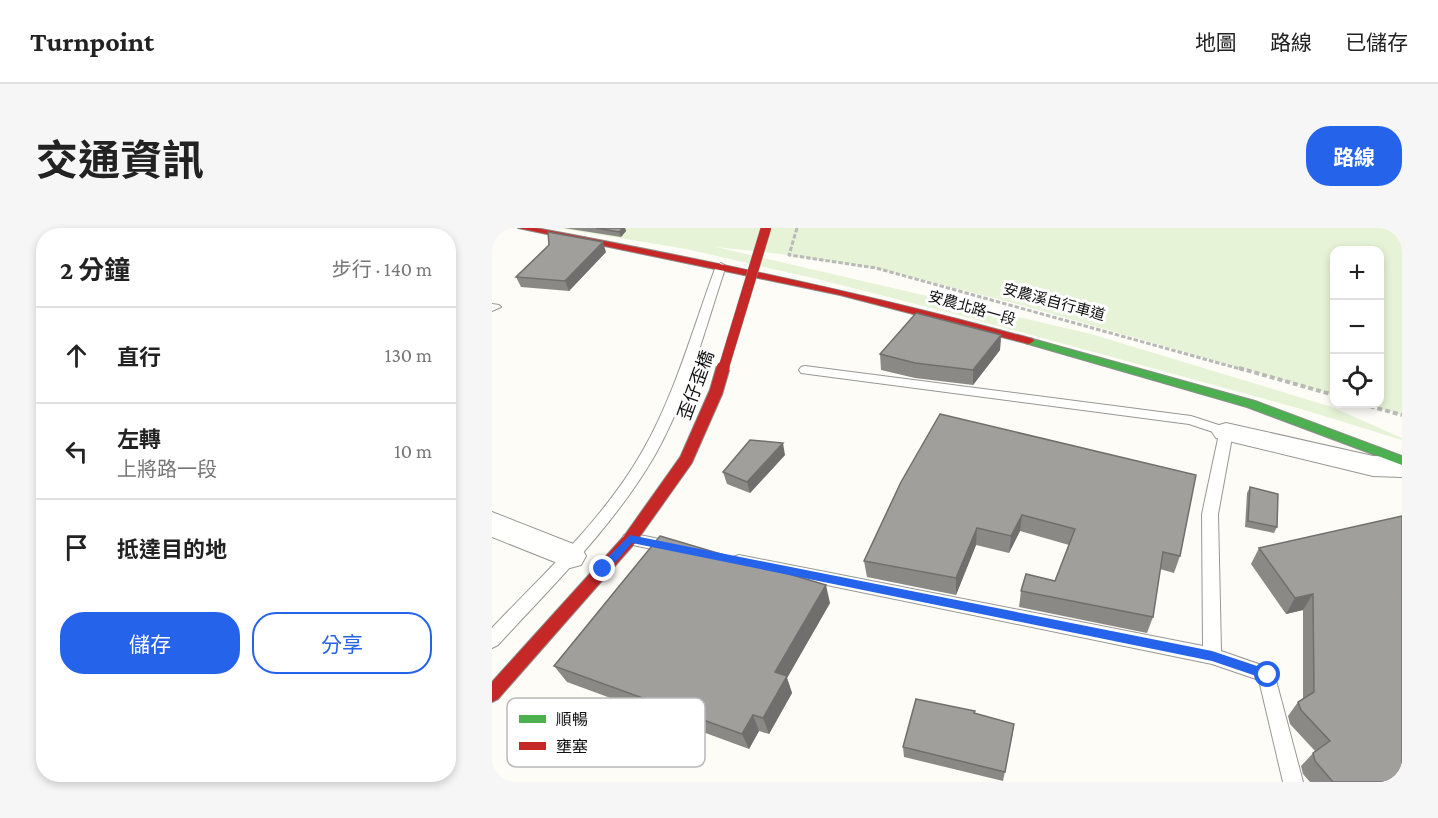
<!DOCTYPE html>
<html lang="zh-TW">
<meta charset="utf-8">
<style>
:root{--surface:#fff;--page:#f6f6f6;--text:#222;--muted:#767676;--line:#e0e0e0;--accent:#2563eb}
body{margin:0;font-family:"Crimson Pro","Noto Sans TC",serif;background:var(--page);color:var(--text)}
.controls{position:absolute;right:18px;top:18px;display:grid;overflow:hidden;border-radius:12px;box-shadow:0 3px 9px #0003}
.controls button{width:54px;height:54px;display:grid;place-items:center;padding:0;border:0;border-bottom:2px solid var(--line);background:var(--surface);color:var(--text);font:30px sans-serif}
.stop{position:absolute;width:18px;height:18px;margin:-14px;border:4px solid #2563eb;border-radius:50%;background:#fff}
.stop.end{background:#2563eb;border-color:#fff;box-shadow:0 2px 6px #0008}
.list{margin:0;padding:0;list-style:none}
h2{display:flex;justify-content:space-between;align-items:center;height:78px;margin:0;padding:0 24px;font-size:26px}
h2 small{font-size:20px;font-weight:400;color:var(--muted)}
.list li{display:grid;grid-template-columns:39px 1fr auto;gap:18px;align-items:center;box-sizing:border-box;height:96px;padding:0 24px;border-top:2px solid var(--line)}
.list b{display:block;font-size:22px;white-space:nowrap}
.list p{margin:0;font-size:20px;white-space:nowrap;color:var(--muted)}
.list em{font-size:20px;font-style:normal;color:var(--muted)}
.actions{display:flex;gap:12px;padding:18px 24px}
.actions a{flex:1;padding:14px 0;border:2px solid var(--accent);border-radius:24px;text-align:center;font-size:21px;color:var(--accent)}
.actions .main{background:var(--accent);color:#fff}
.icon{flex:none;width:33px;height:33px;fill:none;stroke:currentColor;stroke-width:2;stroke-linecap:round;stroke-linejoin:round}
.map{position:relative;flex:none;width:910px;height:554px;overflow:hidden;border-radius:24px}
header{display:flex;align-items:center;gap:36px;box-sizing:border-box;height:84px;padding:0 30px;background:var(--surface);border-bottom:2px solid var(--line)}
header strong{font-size:28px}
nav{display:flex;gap:33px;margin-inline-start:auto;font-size:21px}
.intro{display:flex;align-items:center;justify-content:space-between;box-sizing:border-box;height:144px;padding:0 36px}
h1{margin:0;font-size:42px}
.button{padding:15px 27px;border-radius:24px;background:var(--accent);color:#fff;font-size:21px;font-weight:700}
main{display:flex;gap:36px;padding:0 36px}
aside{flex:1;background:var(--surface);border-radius:24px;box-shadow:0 3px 9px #0003}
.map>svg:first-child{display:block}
</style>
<header>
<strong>Turnpoint</strong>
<nav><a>地圖</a><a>路線</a><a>已儲存</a></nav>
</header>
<div class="intro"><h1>交通資訊</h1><a class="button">路線</a></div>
<main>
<aside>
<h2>2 分鐘<small>步行 · 140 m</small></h2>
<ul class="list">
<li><svg class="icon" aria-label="ahead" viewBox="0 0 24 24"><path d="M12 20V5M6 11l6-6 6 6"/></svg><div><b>直行</b></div><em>130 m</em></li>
<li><svg class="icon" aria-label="left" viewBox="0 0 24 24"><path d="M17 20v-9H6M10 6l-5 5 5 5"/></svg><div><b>左轉</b><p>上將路一段</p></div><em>10 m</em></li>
<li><svg class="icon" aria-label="arrive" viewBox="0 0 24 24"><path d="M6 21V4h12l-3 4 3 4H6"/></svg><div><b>抵達目的地</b></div></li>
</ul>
<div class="actions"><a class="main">儲存</a><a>分享</a></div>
</aside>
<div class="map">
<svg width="910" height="554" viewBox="0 0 910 554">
<rect width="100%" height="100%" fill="#fdfcf7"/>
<polygon fill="#e7f3d7" points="66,0 910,0 910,187 870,176 888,176 888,22 842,22 842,167 529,77 384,40 297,27 224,19 599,106 840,179 910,210 910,212 809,181 459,85 325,51 194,21"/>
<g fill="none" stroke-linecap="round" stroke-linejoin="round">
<defs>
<g id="lane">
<path d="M 229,35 L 234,38 C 213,100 196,169 163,227 C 122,298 61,357 6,417 L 0,420 L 0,400 C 52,345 112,291 150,224 C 183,167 201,100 224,38 Z"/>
<polygon points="0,76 7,77 9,79 0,83"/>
<polygon points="313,138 699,188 739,201 741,204 726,286 729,423 781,441 811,554 791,554 767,452 720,436 247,339 241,337 239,333 241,329 247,327 711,418 710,286 727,206 697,196 309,145 307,142 309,139"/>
<polygon points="138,305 182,314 188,316 190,320 188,324 182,326 132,315 130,311 132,307"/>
</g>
<g id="street">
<polygon points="734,195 881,228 910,229 910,249 881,248 724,210 720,204 724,198"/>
<polygon points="0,284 89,319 94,328 89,337 78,340 0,309"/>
</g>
<polygon id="fast" points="537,110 763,173 910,228 910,237 755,179 533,115 532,113"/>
<g id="jam">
<path d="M 26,0 L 44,0 C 211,31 377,66 541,111 L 542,113 L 537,116 L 348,67 Z"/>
<polygon points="138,306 143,307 145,311 143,315 6,471 0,474 0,454 133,307"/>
</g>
</defs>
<use href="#lane" stroke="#979795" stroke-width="2"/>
<use href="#street" stroke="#979795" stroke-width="2"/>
<use href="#fast" stroke="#8e8d8b" stroke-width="2"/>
<use href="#jam" stroke="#8e8d8b" stroke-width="2"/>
<polyline stroke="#b9b9b8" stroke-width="3" stroke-dasharray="4.5 2" stroke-linecap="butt" points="305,0 297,27 384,40 752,142"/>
<g stroke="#b9b9b8" stroke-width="4" stroke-dasharray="5 3" stroke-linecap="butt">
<polyline points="747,140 842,167"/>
<polyline points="870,176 910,187"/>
</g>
<use href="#lane" fill="#fffffe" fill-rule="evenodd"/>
<use href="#street" fill="#fffffe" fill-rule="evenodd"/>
<use href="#fast" fill="#4caf50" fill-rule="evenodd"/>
<use href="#jam" fill="#c62828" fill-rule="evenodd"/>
<defs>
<polyline id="jam-bridge-far1" points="231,142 274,0"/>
<polyline id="jam-bridge" points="138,311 194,232 224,164 231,140"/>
</defs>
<use href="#jam-bridge-far1" stroke="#8e8d8b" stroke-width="11" stroke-linecap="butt"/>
<use href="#jam-bridge" stroke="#8e8d8b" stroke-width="15" stroke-linecap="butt"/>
<use href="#jam-bridge-far1" stroke="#c62828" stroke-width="10"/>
<use href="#jam-bridge" stroke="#c62828" stroke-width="13"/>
</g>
<g fill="#8a8986">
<polygon points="72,0 133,0 134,3 129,9"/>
<polygon points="114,24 77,63 29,59 24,49"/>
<polygon points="509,107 508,122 481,157 423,150 389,142 388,126"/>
<polygon points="293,227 258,265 235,256 231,244"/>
<polygon points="409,254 688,328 682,345 668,341 661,389 655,405 527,379 529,363 563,353 577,317 528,303 517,325 484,317 464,367 375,349 372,333"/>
<polygon points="758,259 785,299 782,305 753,299 755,265"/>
<polygon points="910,288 910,554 818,554 811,546 809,538 823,523 798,496 796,488 806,474 811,471 811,382 794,386 759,336 767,320"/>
<polygon points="338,375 295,450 300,465 277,506 267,503 257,521 75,454 62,438"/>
<polygon points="483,485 521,505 511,553 412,529 411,519"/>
</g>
<g fill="#716f6d">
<polygon points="131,0 133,0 134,3 129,9 127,4"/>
<polygon points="111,14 114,24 77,63 73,53"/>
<polygon points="509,107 508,122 481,157 481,142"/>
<polygon points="291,215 293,227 258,265 255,254"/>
<polygon points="530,287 528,303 517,325 519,308"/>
<polygon points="485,300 484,317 464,367 464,350"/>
<polygon points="334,357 338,375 295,450 300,465 277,506 271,490 283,444"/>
<polygon points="821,366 811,382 794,386 803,370"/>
<polygon points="261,487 267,503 257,521 250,506"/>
</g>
<g fill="#a19f9c" stroke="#716f6d" stroke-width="1.5">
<polygon points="104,0 131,0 127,4"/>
<polygon points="56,4 111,14 73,53 24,49 57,17"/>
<polygon points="424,85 509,107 481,142 423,135 388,126"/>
<polygon points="448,186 704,247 688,328 671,324 661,389 529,363 534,346 563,353 583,301 530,287 519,308 485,300 464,350 372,333 409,254"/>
<polygon points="258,212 291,215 255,254 231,244"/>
<polygon points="758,259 786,266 785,299 756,293"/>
<polygon points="910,288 910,554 841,554 823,533 821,525 838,513 809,482 806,474 822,464 821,366 803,370 767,320"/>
<polygon points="168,308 334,357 283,444 295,448 271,490 261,487 250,506 62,438"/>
<polygon points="424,471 483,483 482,485 522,496 513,544 411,519"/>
</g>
<polygon fill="#2563eb" points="138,307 720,423 780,443 781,447 776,452 720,433 140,315 115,344 107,344 107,338"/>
<g text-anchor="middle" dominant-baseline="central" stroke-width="6" stroke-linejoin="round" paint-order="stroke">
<g font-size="15" fill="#111" stroke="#fff">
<text transform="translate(562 74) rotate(15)">安農溪自行車道</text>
<text transform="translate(480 80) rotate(16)">安農北路一段</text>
</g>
<g font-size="18" fill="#111" stroke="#fff">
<text transform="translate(204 157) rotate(-70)">歪仔歪橋</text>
</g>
</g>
<rect x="15" y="470" width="198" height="69" rx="9" fill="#fff" stroke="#b8b8b8" stroke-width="1.5"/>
<rect x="27" y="487" width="27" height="8" fill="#4caf50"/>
<rect x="27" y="514" width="27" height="8" fill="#c62828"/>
<g font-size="16" fill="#111">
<text x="64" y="497">順暢</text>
<text x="64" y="524">壅塞</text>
</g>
</svg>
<div class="controls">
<button>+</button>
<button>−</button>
<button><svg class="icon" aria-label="locate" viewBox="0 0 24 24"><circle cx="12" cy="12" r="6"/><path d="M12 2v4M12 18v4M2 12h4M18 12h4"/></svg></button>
</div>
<div class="stop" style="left:776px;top:447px"></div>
<div class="stop end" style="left:111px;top:341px"></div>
</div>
</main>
